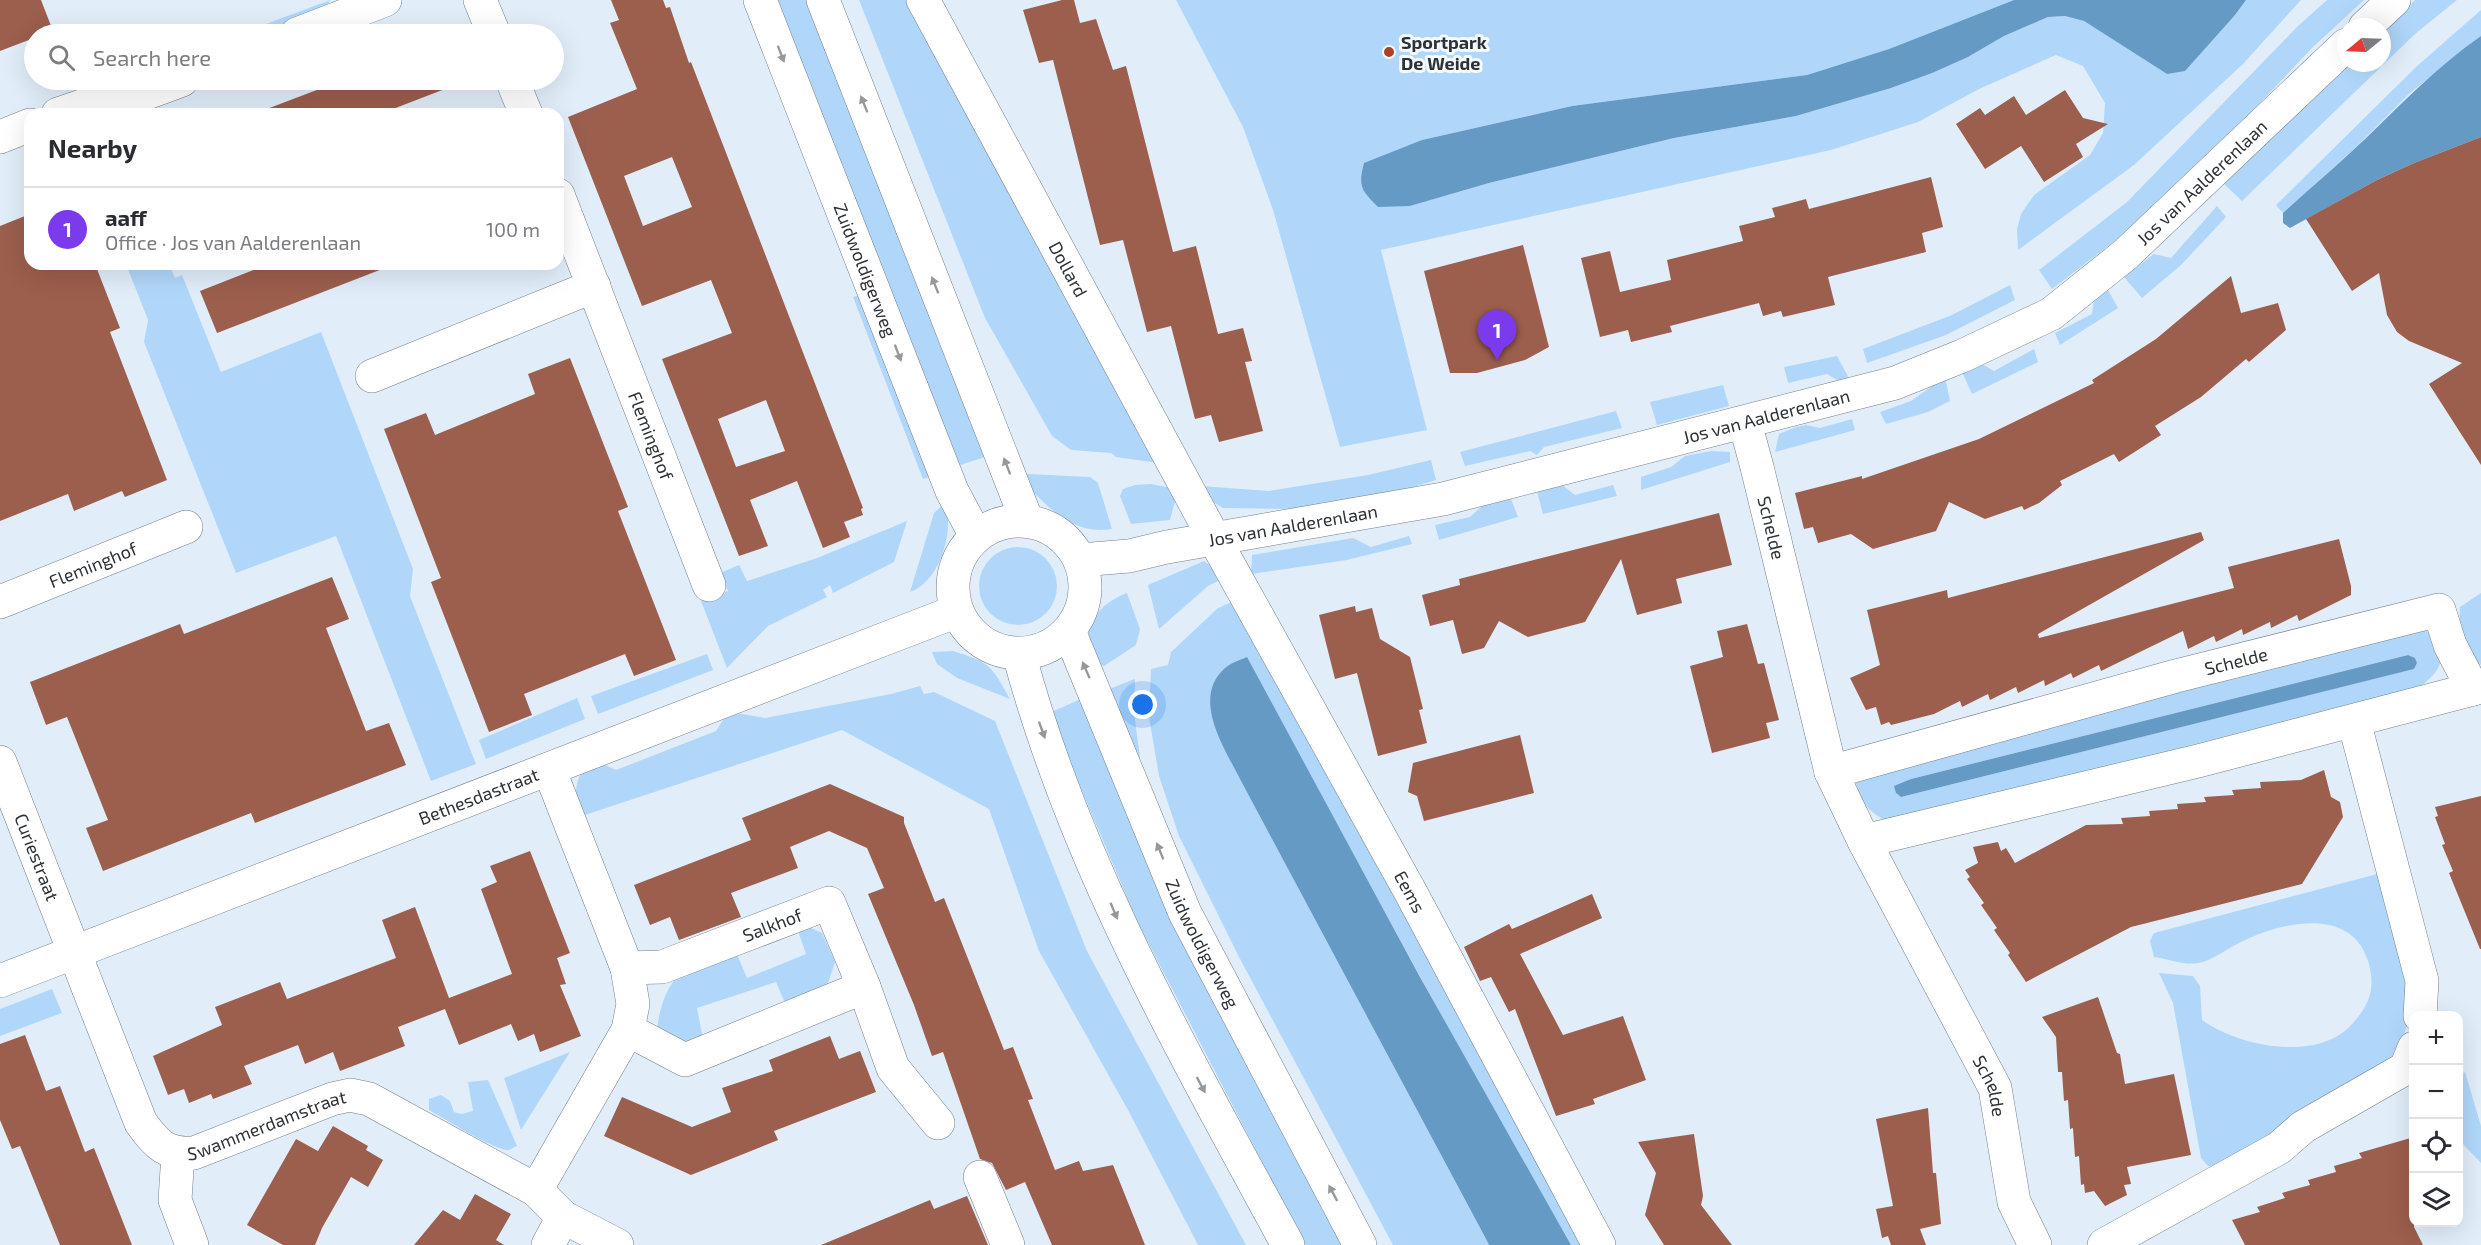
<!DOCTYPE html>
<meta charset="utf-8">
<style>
:root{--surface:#fff;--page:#f2f2f3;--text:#2b2b33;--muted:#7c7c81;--line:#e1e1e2;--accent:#7c3aed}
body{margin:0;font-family:"Exo 2",sans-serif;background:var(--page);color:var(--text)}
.controls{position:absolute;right:18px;bottom:18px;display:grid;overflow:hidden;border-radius:12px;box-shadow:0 6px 24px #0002}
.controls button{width:54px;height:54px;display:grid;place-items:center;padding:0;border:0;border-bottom:2px solid var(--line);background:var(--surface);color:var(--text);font:30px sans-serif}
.compass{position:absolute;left:2337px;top:18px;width:54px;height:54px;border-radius:50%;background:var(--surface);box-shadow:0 6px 24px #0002;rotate:251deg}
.you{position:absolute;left:1143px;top:705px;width:21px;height:21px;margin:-15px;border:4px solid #fff;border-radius:50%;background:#1a73e8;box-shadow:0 0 0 9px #1a73e833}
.badge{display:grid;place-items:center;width:39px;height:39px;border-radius:50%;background:var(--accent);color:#fff;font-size:20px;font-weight:700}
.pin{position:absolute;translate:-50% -50px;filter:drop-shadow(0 2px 3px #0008)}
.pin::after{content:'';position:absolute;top:32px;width:21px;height:18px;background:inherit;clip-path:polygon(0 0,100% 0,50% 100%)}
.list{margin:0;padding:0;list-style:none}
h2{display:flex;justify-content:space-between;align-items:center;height:78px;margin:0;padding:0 24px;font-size:26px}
h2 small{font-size:20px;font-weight:400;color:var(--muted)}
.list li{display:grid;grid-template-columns:39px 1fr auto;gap:18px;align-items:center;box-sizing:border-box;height:84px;padding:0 24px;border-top:2px solid var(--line)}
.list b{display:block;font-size:22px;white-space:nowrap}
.list p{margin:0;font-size:20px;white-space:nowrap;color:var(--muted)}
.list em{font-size:20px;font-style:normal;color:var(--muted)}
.icon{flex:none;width:33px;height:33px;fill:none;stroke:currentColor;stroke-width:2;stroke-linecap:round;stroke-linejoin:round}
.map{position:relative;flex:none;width:2481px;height:1245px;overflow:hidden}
.search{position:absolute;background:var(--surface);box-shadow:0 6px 24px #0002;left:24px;top:24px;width:540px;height:66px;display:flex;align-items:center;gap:15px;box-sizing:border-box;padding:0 21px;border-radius:33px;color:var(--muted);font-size:22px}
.panel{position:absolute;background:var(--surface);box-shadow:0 6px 24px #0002;left:24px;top:108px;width:540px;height:162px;border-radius:18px}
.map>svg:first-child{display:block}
</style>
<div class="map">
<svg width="2481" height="1245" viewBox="0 0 2481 1245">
<rect width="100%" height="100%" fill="#e1eefa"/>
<g fill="#b0d7fa" fill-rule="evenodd">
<polygon points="330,0 327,7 329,10 266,34 239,34"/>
<polygon points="778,0 808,0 988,456 954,467"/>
<polygon points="859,0 907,0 1158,463 1116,457 1111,453 1071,450 1052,436 985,318"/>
<polygon points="1176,0 2014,0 1889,49 1807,75 1572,106 1422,140 1410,206 1489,183 1674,138 1796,116 1891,88 1968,57 2004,36 2048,17 2065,16 2084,21 2167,74 2235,15 2246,0 2301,0 2243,64 2134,165 2018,250 2017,229 2021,214 2034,195 2090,155 2103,133 2105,103 2083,66 2056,55 1979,89 1918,122 1831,150 1381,250 1427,430 1340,447 1273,210 1243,127"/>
<polygon points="2327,0 2364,0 2313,47 2209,157 2137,224 2052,289 2039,270 2127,202 2298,26"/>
<polygon points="2415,0 2457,0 2415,34 2242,201 2223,183 2350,63 2382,63 2382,33"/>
<polygon points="2481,10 2481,36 2410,93 2356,147 2283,213 2276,205 2416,67"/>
<polygon points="2217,206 2226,217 2181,265 2142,298 2124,277 2154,254 2171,258"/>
<polygon points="126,264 169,264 175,278 182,275 221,372 321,332 413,569 410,596 476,764 431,781 336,536 236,573 144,342 148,320"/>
<polygon points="2010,285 2015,300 1946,335 1867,363 1863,349 1952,315"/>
<polygon points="2108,290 2118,308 2060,345 2055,333 2092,314 2094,300"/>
<polygon points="865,293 935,475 923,479 853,297"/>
<polygon points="2034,349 2038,362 1972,394 1962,372 1979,362 1994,371"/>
<polygon points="1837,356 1849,378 1839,381 1827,374 1788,383 1784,367"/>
<polygon points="1945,377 1950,401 1928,412 1886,424 1880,412 1911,401"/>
<polygon points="1723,385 1729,406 1657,425 1650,402"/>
<polygon points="1616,411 1622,428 1544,447 1537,455 1530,451 1465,466 1460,452"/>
<polygon points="1852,419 1855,430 1775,452 1779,434 1796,427 1806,425 1820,428"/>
<polygon points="1711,451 1730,452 1730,462 1641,490 1641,477 1671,467 1685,456"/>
<polygon points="1431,460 1436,480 1354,505 1298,509 1223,508 1205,497 1201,486 1269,491 1368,475"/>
<path d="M 1028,474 L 1090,477 L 1098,483 L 1112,529 C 1071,536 1046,505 1021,479 Z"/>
<polygon points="1558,482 1575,495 1613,485 1617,496 1543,514 1536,488"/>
<polygon points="1151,484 1171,488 1177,494 1170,520 1131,524 1120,496 1123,489 1135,485"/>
<polygon points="1511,499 1518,517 1439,540 1435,525 1470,517 1483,505"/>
<path d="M 945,503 C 955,530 940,582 910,592 L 934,513 Z"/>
<polygon points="907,521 894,562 833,593 830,585 823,590 827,597 768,626 727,668 701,601 728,591 720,573 739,565 747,581 817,558"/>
<polygon points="1409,536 1412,544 1347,560 1251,574 1252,555 1353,538 1371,547"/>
<circle cx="1018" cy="586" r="39"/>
<polygon points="1204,561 1226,577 1208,586 1159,629 1148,585"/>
<path d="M 1127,593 L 1140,629 L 1136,645 L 1104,666 L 1098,664 C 1095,656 1090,646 1089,637 C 1087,616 1110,599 1127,593 Z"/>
<path d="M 2481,593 L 2481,665 C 2463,652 2458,628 2460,607 Z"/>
<polygon points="1237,600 1595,1245 1571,1245 1439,1011 1246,657 1241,781 1489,1245 1393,1245 1239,957 1179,836 1159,776 1149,717 1151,669 1168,665 1171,652 1218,608"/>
<path d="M 2424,628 C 2433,637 2446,655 2438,668 C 2435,675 2426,681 2421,687 L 1887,822 C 1867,809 1863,806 1856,783 L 1868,771 ZM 2408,655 L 2415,658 L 2417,663 L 2414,669 L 1901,797 L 1896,793 L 1911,779 Z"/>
<path d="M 953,651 C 991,663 991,665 1010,699 L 957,678 L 937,664 L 932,652 Z"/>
<polygon points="707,654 713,670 598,714 591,696"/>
<polygon points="1135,679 1134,712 1140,758 1135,761 1109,689"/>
<path d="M 920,686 L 924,694 L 934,692 L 995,721 L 1087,951 L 1246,1245 L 1198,1245 L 1128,1110 L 1039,951 L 989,809 L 842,730 L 582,816 C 574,799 574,789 581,772 L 603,764 L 616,770 L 716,731 L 725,717 L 736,713 L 765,718 L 891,694 Z"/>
<polygon points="577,698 585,719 486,759 479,740"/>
<polygon points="1081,699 1171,922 1343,1245 1305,1245 1137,921 1049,713"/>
<path d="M 2381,873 L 2406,971 L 2408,1023 L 2396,1056 L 2269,1139 L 2219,1168 L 2208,1166 L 2201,1158 L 2173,1003 L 2159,973 L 2193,976 L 2200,986 L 2202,1020 C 2240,1047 2319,1063 2353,1023 C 2370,1004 2376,987 2368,961 C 2351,906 2282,922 2243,941 C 2230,947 2217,957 2203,962 C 2186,967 2171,959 2154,957 L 2150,941 L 2154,933 Z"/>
<path d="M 809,927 L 822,933 L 835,962 L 827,986 L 785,1003 L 776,982 L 697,1008 L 703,1039 L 682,1042 L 657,1034 C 658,1014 664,989 680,974 C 688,967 724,956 736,952 L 747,978 L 806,954 L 798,931 Z"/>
<polygon points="52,989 62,1013 0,1036 0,1009"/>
<polygon points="570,1052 521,1130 504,1078"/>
<polygon points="2465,1072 2481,1126 2481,1163 2459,1140 2459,1076"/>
<path d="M 488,1080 L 517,1146 C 514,1147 512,1149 509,1150 C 495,1151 443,1118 429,1110 L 429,1099 L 441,1095 L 450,1101 L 454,1112 L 461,1114 L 473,1111 L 468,1082 Z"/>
</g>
<g fill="#659ac5">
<path d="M 2014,0 L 2246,0 L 2235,15 L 2185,71 L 2167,74 L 2084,21 L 2065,16 L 2048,17 L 2004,36 L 1968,57 L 1932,73 L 1891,88 L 1796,116 L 1674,138 L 1489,183 L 1410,206 L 1378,207 C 1361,190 1358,186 1364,163 L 1422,140 L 1572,106 L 1807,75 L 1889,49 Z"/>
<path d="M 2481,36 L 2481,137 L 2414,163 L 2377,180 L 2290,228 L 2283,223 L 2283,213 C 2310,188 2338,165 2365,139 C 2402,103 2438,66 2481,36 Z"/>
<polygon points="2408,655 2415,658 2417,663 2414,669 1901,797 1896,793 1894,786 1911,779"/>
<path d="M 1247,657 L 1420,977 L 1571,1245 L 1489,1245 L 1486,1239 L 1241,781 C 1226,750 1190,699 1225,668 C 1231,663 1240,660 1247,657 Z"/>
</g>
<g fill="#9c5e4d" fill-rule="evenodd">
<polygon points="0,0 41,0 53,31 45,34 34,34 34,38 0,51"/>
<path d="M 611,0 L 663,0 L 666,8 L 670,7 L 689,63 L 691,62 L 863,508 L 861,509 L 863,515 L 844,522 L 850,537 L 823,548 L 797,481 L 750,500 L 768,546 L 739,556 L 662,359 L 732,333 L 711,280 L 642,306 L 568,117 L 637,89 L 610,23 L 619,20 ZM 672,157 L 692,207 L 643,226 L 624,176 ZM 766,400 L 785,451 L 736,467 L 718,419 Z"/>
<polygon points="1062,0 1074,0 1080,23 1096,19 1113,70 1126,66 1173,252 1196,246 1218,334 1243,328 1252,361 1245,362 1263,431 1219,442 1211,415 1195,419 1171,326 1147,332 1123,240 1100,245 1053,60 1039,63 1023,10"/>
<polygon points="343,80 463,80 463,82 380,114 259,114 259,112"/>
<polygon points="2065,90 2083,118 2108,124 2076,144 2083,157 2044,182 2021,146 1985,169 1956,124 1980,108 1985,115 2014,96 2026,115"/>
<polygon points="2481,137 2481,465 2429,384 2462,363 2409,341 2397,332 2387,315 2379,273 2352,291 2306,219 2377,180 2414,163"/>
<polygon points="1931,177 1943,227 1922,233 1926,252 1828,277 1835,305 1783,317 1781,311 1763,316 1759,303 1670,326 1672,332 1631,342 1628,330 1600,337 1581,258 1610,251 1620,292 1671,280 1667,260 1743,241 1739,226 1775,217 1772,208 1806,199 1809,209"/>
<polygon points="30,214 30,264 95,264 120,328 110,332 167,480 125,497 122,491 74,511 68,494 0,521 0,226"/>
<polygon points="1523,245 1549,347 1525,360 1477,373 1450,373 1424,271"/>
<polygon points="269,264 390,264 390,266 217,333 200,291"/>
<polygon points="2231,276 2241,313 2278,303 2286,330 2249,362 2246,359 2201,397 2155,426 2161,435 2119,462 2114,454 2060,481 2062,485 2039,503 2024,510 2022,506 1985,519 1949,502 1936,531 1873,549 1851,534 1818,543 1813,527 1804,529 1795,493 1862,476 1862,479 1979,439 2094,383 2092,380 2156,339"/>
<polygon points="570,358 628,507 618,511 676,660 634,676 625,654 524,694 532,715 489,732 431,582 441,578 384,429 426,413 435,435 535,394 528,374"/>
<polygon points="1719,513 1732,565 1676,579 1682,603 1637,615 1621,559 1585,622 1528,637 1499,621 1484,648 1462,654 1453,620 1430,626 1422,595 1460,585 1459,579"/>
<polygon points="2201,532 2204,540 2038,634 2039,638 2234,588 2228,567 2339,539 2351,586 2351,595 2299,621 2297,615 2271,628 2270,622 2243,635 2242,629 2216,642 2214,636 2188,649 2183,631 2101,671 2099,665 2073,678 2071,673 2045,686 2044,680 2018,693 2016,687 1990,700 1988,694 1962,707 1960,701 1934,714 1891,725 1889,722 1881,725 1876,707 1866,710 1850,678 1880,665 1867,610 1947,590 1948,598"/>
<polygon points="332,577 349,619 326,628 366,731 389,723 406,765 255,823 251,813 103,871 86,828 108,820 67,717 46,725 30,682 180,624 184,634"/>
<polygon points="1355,606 1356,612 1372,608 1380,639 1410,657 1423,709 1419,710 1427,743 1378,756 1357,673 1335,679 1319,615"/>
<polygon points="1747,624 1758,664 1764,663 1779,720 1766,723 1770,738 1712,753 1690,666 1723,657 1717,631"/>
<polygon points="1520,735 1534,793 1424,821 1417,796 1408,792 1413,763"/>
<polygon points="2324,770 2331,797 2340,802 2343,817 2302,884 2131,927 2026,982 2008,955 2010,953 1994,930 1997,928 1981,905 1984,903 1967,879 1970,877 1965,870 1978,863 1973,847 1998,842 2001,851 2006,848 2015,863 2086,825 2123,824 2121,818 2150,816 2149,811 2178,809 2177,804 2206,802 2204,797 2234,795 2232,790 2261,788 2260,782 2301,780"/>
<polygon points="830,784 904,817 904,823 935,902 944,898 1004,1050 1013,1047 1033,1099 1028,1100 1055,1170 1079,1161 1083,1171 1113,1165 1145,1245 1052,1245 1025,1182 1006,1190 992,1163 980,1159 943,1052 932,1056 914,1005 868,894 884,888 867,848 829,831 790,847 798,868 731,893 741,917 679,940 670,917 650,925 634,885 751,840 742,818"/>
<polygon points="2481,796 2481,949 2480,949 2449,873 2453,871 2442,845 2445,844 2435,817 2438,816 2435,807"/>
<polygon points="530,851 570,953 557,958 566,984 560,985 581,1036 540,1052 534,1034 518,1041 511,1024 459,1045 445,1009 398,1027 405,1046 340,1071 333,1052 305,1064 298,1045 244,1066 252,1084 213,1099 211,1094 189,1103 184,1089 168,1095 153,1056 222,1025 215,1007 280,982 287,999 396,958 382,920 415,907 449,998 512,974 481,889 497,882 490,866"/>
<polygon points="1592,894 1602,918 1520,954 1563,1035 1623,1016 1646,1080 1593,1099 1595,1104 1556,1116 1515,1009 1509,1012 1491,977 1480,981 1464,947 1509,924 1512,929"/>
<polygon points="2098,997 2117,1053 2120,1054 2125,1084 2174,1074 2191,1155 2127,1167 2131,1184 2124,1185 2127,1195 2105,1206 2094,1191 2085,1193 2084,1184 2081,1185 2079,1156 2075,1157 2073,1128 2070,1129 2068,1100 2064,1101 2062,1072 2058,1072 2056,1037 2042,1017"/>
<polygon points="25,1035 46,1091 60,1086 85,1152 94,1148 132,1245 60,1245 20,1146 12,1149 0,1120 0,1044"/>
<polygon points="830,1036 839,1059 860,1051 876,1092 774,1131 778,1140 691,1175 604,1136 622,1097 692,1127 731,1112 722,1088 773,1071 769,1060"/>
<polygon points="1928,1108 1933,1173 1936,1173 1941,1224 1920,1229 1926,1245 1891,1245 1888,1236 1882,1238 1876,1209 1893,1206 1876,1119"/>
<polygon points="333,1126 368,1146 366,1150 383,1160 368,1187 351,1177 322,1228 315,1245 283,1245 247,1225 296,1139 318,1151"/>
<polygon points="1694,1134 1703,1196 1701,1205 1732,1245 1664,1245 1645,1215 1656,1173 1638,1142"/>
<polygon points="2414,1137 2414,1227 2423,1245 2245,1245 2232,1220 2260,1212 2257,1207 2285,1198 2282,1193 2310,1185 2308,1180 2336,1172 2334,1166 2362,1158 2359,1153"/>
<polygon points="475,1194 511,1214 496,1240 504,1245 414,1245 443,1210 460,1220"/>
<polygon points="967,1196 988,1245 821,1245 930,1200 934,1209"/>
</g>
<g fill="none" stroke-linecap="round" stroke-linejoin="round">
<defs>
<g id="street">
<polyline points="480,0 494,34"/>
<path id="s1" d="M 923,0 L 1215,540 L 1411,893 L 1599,1245"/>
<polyline points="297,34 385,0"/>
<polyline points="512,80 526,114"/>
<polyline points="58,114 96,101 113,105 128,100 182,80"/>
<polyline points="0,137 30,125"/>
<path id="s2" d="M 558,195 L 709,585"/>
<polyline points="372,376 594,286"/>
<path id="s3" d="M 1745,423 L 1757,467 L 1831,772 L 1864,841 L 1995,1088 L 2014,1202 L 2035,1245"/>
<path id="s4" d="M 0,602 L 186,527"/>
<polyline points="2354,721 2422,981 2420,1016"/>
<path id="s5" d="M 0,762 L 141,1123 C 157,1144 165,1155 194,1153 L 332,1099 L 350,1095 L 369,1099 L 536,1190 L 563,1217 L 617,1245"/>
<path id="s6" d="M 1831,772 L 2176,676 L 2439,610 L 2450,645 L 2473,689"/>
<polyline points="1864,841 2198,761 2481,687"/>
<path id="s7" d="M 627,968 L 662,967 L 829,903 L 864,987"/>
<polyline points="628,1030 685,1060 864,987 893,1068 938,1123"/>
<polyline points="178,1154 175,1200 192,1245"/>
<polyline points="980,1177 1008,1245"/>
<polyline points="536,1190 628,1030 633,1004 627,968 549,769"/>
<polyline points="548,1245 563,1217"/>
<polyline points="2104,1245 2279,1148 2303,1127 2406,1068 2414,1048"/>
</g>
<g id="secondary">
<path id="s8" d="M 760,0 L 952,491 L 976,536"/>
<polyline points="823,0 1027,521"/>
<polyline points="2365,27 2394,0"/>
<circle cx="1019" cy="587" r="66"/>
<path id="s9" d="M 1080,560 L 1129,556 L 1167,547 L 1443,499 L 1895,383 L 1962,356 L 2051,314 L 2126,254 L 2346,45"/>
<path id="s10" d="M 1069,631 L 1185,913 L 1360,1245"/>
<path d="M 1019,654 C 1075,864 1185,1055 1288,1245"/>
<path id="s11" d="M 0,981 L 957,611"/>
</g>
</defs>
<use href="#street" stroke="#737f89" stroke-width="34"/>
<use href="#secondary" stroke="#737f89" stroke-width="34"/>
<use href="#street" stroke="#fff" stroke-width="33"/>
<use href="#secondary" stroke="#fff" stroke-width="33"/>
</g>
<defs><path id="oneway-solid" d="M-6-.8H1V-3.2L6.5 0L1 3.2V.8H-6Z" transform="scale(1.5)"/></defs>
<g fill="#96989b">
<use href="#oneway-solid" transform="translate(781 54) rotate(69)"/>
<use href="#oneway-solid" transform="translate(864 104) rotate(-112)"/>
<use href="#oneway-solid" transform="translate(935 285) rotate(-112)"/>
<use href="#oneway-solid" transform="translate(898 353) rotate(69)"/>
<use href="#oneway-solid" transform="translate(1007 466) rotate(-111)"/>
<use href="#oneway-solid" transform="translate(1086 670) rotate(-114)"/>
<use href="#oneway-solid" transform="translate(1042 730) rotate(70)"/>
<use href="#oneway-solid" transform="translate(1160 851) rotate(-112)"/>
<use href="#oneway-solid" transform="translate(1114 911) rotate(67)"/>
<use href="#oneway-solid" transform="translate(1201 1085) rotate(62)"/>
<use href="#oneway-solid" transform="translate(1333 1193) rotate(-118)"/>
</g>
<circle fill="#ab4224" stroke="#f5faff" stroke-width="2" cx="1389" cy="52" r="6"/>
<g text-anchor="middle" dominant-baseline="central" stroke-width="6" stroke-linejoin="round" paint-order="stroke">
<g font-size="18" font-weight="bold" fill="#2d3237" stroke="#f5faff" text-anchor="start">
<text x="1401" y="42">Sportpark<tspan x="1401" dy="21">De Weide</tspan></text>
</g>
<g font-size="18" fill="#2d3237" stroke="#f5faff">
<text stroke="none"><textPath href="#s9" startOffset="1206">Jos van Aalderenlaan</textPath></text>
<text stroke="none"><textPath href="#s8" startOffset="290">Zuidwoldigerweg</textPath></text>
<text stroke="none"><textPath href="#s1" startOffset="306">Dollard</textPath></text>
<text stroke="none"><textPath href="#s9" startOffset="702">Jos van Aalderenlaan</textPath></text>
<text stroke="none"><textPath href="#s2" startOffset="258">Fleminghof</textPath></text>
<text stroke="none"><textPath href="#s9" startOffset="216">Jos van Aalderenlaan</textPath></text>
<text stroke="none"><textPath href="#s3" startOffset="108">Schelde</textPath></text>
<text stroke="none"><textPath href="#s4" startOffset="100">Fleminghof</textPath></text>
<text stroke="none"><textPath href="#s6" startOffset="420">Schelde</textPath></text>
<text stroke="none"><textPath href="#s11" startOffset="513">Bethesdastraat</textPath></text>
<text stroke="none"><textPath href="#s5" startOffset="102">Curiestraat</textPath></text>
<text stroke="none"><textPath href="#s1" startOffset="1016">Eems</textPath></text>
<text stroke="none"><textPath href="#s7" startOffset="153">Salkhof</textPath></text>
<text stroke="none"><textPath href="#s10" startOffset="340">Zuidwoldigerweg</textPath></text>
<text stroke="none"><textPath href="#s3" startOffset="712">Schelde</textPath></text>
<text stroke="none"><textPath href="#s5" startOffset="530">Swammerdamstraat</textPath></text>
</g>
</g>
</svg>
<div class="controls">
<button>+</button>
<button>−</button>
<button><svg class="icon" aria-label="locate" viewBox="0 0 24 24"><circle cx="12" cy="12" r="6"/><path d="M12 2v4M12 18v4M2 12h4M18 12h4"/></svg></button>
<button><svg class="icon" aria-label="layers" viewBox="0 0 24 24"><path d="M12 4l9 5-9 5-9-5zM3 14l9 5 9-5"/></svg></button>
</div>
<svg class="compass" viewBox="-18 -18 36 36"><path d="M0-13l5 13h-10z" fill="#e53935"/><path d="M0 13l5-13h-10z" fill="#7c7c81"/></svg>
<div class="you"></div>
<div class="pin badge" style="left:1497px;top:360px">1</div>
<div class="search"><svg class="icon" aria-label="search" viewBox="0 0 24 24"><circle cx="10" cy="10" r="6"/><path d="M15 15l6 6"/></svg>Search here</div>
<section class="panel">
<h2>Nearby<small></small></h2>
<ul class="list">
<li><span class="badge">1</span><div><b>aaff</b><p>Office · Jos van Aalderenlaan</p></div><em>100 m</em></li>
</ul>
</section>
</div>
